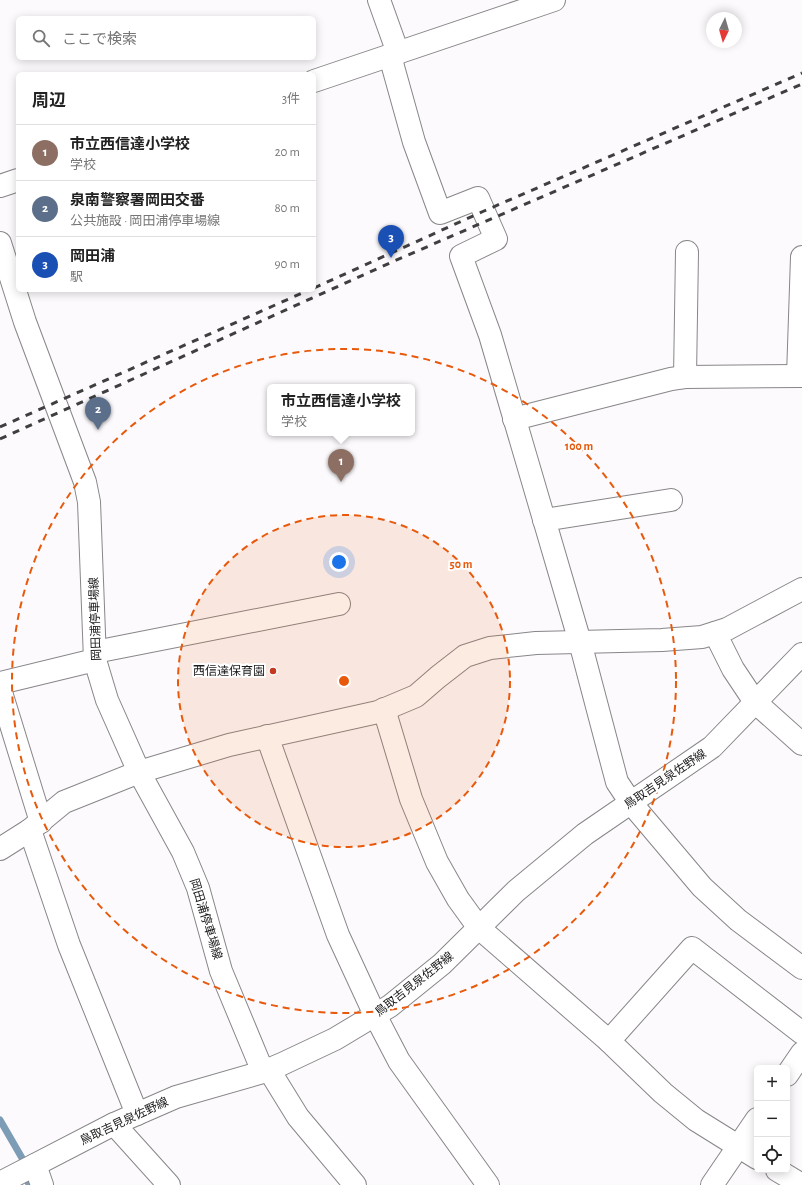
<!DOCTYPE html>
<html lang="ja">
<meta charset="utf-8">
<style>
:root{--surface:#fff;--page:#f6f6f6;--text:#222;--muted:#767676;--line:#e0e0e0;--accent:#0b8043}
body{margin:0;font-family:"Alegreya Sans","Noto Sans JP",sans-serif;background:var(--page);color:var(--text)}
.controls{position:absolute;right:12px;bottom:12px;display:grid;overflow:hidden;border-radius:6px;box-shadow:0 2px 10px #0003}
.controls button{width:36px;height:36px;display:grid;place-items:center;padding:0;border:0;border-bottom:1px solid var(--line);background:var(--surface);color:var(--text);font:20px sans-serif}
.compass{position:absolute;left:706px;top:12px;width:36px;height:36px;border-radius:50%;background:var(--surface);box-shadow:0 2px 10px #0003;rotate:185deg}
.you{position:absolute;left:339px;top:562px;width:14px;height:14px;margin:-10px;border:3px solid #fff;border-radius:50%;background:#1a73e8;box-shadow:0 0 0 6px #1a73e833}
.badge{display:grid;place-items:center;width:26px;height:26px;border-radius:50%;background:var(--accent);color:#fff;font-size:13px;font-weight:700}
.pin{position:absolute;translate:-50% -33px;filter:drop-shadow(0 1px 2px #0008)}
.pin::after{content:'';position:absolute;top:21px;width:14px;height:12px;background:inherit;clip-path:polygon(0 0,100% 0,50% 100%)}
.popup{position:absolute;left:267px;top:384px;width:148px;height:52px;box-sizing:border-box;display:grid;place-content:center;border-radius:6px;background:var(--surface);filter:drop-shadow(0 1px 3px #0005);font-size:13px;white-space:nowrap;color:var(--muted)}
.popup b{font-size:15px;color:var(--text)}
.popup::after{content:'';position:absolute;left:50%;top:100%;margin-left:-8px;border:8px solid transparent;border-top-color:var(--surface)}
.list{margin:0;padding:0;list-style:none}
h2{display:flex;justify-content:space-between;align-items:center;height:52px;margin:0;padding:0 16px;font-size:17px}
h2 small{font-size:13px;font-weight:400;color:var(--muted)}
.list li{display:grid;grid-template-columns:26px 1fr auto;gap:12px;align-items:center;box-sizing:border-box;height:56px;padding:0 16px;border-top:1px solid var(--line)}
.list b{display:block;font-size:15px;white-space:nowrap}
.list p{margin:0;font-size:13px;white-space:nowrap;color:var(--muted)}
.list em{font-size:13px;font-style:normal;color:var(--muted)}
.icon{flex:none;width:22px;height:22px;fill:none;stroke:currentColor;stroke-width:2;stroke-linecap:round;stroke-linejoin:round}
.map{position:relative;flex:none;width:802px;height:1185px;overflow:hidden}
.search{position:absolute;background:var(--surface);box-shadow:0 2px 10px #0003;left:16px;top:16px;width:300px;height:44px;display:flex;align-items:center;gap:10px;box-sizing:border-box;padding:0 14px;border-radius:6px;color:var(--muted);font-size:15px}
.panel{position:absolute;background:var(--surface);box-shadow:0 2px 10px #0003;left:16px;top:72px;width:300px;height:220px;border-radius:6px}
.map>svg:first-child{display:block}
</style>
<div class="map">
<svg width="802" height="1185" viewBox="0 0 802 1185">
<rect width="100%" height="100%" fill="#fcfafc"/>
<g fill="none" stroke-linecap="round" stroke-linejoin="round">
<polyline stroke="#7d9db6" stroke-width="7" points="0,1120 22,1158 29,1185"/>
<defs>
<g id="minor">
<polyline points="379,0 398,53"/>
<polyline points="390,56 414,142 440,213 478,198 496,239 461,256 490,335 580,642 617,782 631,803 702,887 738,920 802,968"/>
<polyline points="314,81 554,0"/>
<polyline points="0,186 18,180"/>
<polyline points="798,376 802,257"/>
<polyline points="685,377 687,252"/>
<polyline points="514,419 671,379 685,377 802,376"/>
<polyline points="544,520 671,500"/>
<polyline points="715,633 733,669 755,702 802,744"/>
<polyline points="95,652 339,604"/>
<polyline points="0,683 95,660"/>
<polyline points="0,689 41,822"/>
<polyline points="384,709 411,799 437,862 458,899 479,928 609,1041 663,1093 696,1120 757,1158"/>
<polyline points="267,736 338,935 375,1015 399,1061 488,1185"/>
<polyline points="30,830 69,945 137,1114"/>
<polyline points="0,849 30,830 64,802 139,772 229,745 378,712 416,696 438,677 465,656 490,648 536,643 662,640 702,637 727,629 802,589"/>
<polyline points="609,1041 692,948 802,1033"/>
<polyline points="269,1070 298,1117 355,1185"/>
<polyline points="787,1075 802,1053"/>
<polyline points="114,1124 169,1185"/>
<polyline points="35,1165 42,1185"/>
<polyline points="777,1170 802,1185"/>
<polyline points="712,1185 757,1119"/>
</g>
<g id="secondary">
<polyline points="0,243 25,322 85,482 89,502 95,660 107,700 139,772 183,852 198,888 221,971 263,1072"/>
<polyline points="0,1183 114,1124 176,1097 263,1072 282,1064 335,1039 390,1006 442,964 516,891 585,834 712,747 802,654"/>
</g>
</defs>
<use href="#minor" stroke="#888689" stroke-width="24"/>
<use href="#secondary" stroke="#888689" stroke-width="24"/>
<use href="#minor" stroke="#fff" stroke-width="22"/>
<use href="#secondary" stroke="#fff" stroke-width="22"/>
<g stroke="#403f40" stroke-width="3" stroke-dasharray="7 7" stroke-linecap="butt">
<polyline points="314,288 484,211 802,73"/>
<polyline points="0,427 309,290"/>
<polyline points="0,439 392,262 802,84"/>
</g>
</g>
<circle cx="344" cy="681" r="166" fill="#e8590c" fill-opacity=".12"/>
<g fill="none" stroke="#e8590c" stroke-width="2" stroke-dasharray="7 5">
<circle cx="344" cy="681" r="166"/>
<circle cx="344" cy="681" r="332"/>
</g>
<circle fill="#c4391f" stroke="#fff" stroke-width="1.5" cx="273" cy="671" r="4"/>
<g text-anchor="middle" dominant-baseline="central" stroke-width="4" stroke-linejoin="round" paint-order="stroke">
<g font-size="12" fill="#1c1b1c" stroke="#fff">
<text transform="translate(95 619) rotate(-92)">岡田浦停車場線</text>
<text transform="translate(665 779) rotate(-34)">鳥取吉見泉佐野線</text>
<text transform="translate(206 919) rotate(73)">岡田浦停車場線</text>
<text transform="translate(414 984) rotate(-38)">鳥取吉見泉佐野線</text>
<text transform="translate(124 1121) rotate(-25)">鳥取吉見泉佐野線</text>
</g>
<g font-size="12" fill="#1c1b1c" stroke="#fff" text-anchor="end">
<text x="265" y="671">西信達保育園</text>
</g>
</g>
<circle cx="344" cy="681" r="6" fill="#e8590c" stroke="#fff" stroke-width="2"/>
<g font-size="12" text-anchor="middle" font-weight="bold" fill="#e8590c" stroke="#fff" stroke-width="4" stroke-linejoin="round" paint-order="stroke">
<text x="579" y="450">100 m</text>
<text x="461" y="568">50 m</text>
</g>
</svg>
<div class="controls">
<button>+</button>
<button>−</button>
<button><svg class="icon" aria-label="locate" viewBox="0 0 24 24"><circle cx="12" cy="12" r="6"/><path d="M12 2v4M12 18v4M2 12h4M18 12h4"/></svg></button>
</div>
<svg class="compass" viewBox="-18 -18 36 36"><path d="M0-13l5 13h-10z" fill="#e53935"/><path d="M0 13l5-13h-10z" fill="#767676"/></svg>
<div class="you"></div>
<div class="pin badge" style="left:341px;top:482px;background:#8d6e63">1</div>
<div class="popup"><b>市立西信達小学校</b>学校</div>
<div class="pin badge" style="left:98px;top:430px;background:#5c6f8a">2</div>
<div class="pin badge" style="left:391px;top:258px;background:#1a4fb4">3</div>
<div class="search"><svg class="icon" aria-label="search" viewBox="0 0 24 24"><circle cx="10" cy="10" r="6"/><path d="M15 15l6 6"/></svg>ここで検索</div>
<section class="panel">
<h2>周辺<small>3件</small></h2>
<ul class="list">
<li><span class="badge" style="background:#8d6e63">1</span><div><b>市立西信達小学校</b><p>学校</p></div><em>20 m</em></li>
<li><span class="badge" style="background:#5c6f8a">2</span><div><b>泉南警察署岡田交番</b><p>公共施設 · 岡田浦停車場線</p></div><em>80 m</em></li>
<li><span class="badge" style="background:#1a4fb4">3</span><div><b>岡田浦</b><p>駅</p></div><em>90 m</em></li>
</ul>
</section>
</div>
